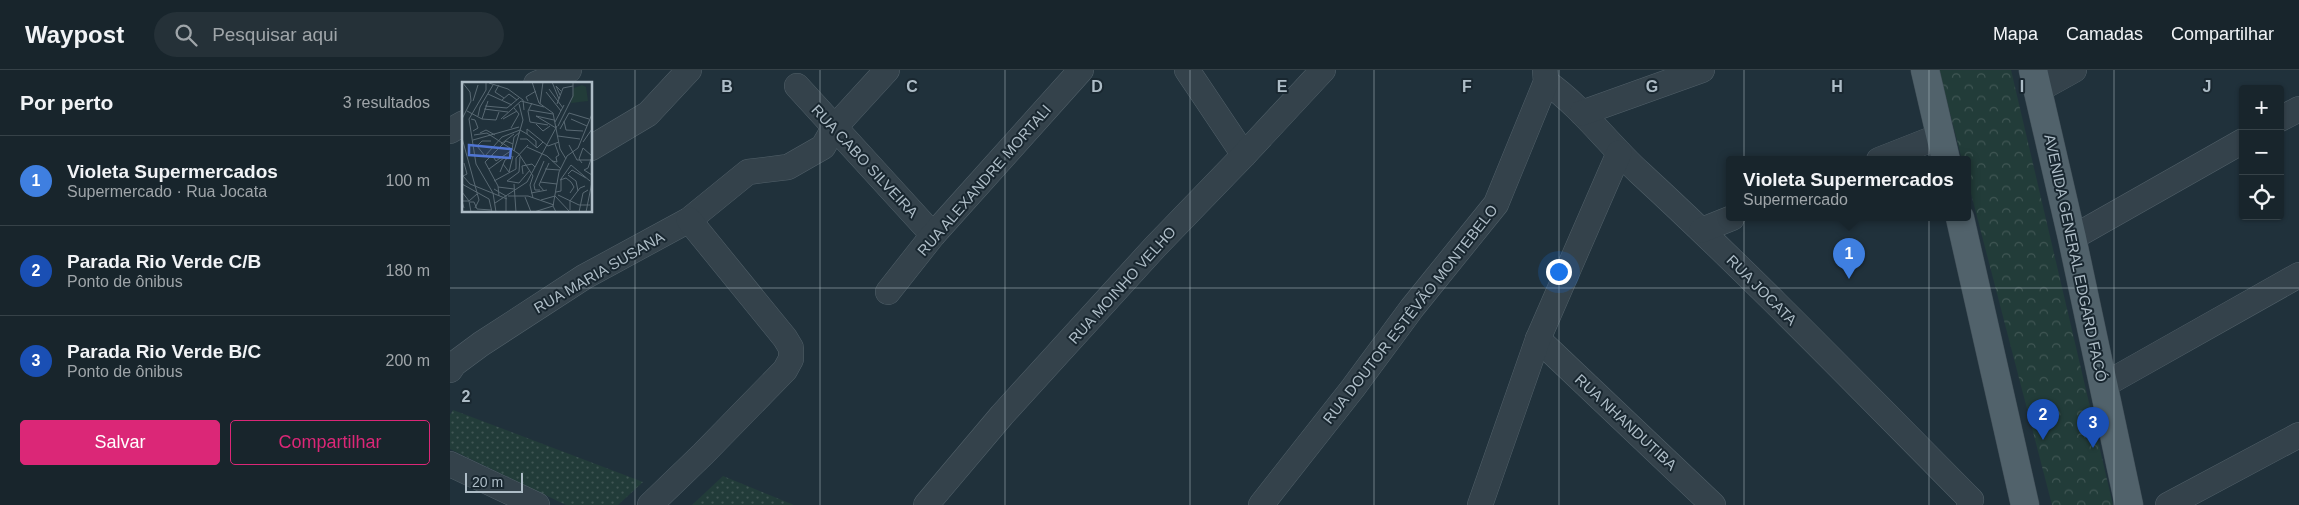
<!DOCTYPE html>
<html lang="pt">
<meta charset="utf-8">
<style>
:root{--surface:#18252c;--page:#253138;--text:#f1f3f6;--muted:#9fa5a9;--line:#364248;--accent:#db2777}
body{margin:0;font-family:Helvetica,sans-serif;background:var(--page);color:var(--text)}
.controls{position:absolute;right:15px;top:15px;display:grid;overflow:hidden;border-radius:5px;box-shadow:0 1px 4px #0004}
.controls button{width:45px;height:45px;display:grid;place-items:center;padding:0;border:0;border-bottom:1px solid var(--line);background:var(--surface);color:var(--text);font:25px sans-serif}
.scale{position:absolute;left:15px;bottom:12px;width:58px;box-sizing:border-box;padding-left:5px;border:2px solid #aebdc7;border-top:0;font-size:14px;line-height:18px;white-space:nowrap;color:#aebdc7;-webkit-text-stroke:4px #192730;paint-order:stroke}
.you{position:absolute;left:1108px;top:201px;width:18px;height:18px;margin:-12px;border:4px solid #fff;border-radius:50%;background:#1a73e8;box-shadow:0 0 0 8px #1a73e833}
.badge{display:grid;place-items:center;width:32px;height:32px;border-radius:50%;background:var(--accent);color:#fff;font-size:16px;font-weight:700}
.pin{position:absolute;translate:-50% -41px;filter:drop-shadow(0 1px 2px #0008)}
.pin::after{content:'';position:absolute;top:26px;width:18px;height:15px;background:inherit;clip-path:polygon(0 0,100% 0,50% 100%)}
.popup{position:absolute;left:1276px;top:86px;width:245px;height:65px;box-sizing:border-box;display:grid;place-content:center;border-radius:5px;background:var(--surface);filter:drop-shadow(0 1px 4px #0005);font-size:16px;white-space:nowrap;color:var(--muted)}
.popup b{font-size:19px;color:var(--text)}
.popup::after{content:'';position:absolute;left:50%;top:100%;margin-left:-10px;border:10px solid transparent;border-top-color:var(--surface)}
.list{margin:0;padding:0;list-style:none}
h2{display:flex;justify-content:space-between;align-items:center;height:65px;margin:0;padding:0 20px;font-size:21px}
h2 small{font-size:16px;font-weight:400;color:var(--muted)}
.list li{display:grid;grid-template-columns:32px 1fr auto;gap:15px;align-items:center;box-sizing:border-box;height:90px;padding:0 20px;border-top:1px solid var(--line)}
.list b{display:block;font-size:19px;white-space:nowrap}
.list p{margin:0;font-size:16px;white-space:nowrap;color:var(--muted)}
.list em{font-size:16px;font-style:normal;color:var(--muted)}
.actions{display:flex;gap:10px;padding:15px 20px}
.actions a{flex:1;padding:11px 0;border:1px solid var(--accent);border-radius:5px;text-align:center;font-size:18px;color:var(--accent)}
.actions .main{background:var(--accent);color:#fff}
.icon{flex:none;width:28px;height:28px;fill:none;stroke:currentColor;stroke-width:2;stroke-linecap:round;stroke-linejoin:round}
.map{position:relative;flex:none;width:1849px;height:435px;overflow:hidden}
header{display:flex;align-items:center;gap:30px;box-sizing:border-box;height:70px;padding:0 25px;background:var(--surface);border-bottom:1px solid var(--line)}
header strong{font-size:24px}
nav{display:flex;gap:28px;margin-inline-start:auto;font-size:18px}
.search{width:350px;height:45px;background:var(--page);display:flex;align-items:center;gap:12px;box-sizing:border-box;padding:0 18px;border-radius:28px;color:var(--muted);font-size:19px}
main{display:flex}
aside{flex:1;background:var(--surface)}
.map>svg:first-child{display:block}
</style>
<header>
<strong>Waypost</strong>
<div class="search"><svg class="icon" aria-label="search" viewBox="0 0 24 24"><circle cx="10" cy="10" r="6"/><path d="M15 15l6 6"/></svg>Pesquisar aqui</div>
<nav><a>Mapa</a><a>Camadas</a><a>Compartilhar</a></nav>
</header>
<main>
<aside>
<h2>Por perto<small>3 resultados</small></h2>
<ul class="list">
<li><span class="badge" style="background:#3f7fe0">1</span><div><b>Violeta Supermercados</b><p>Supermercado · Rua Jocata</p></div><em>100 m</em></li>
<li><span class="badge" style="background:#1a4fb4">2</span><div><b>Parada Rio Verde C/B</b><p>Ponto de ônibus</p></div><em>180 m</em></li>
<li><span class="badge" style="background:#1a4fb4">3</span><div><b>Parada Rio Verde B/C</b><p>Ponto de ônibus</p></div><em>200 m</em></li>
</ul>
<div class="actions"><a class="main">Salvar</a><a>Compartilhar</a></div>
</aside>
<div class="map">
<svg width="1849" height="435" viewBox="0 0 1849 435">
<defs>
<pattern id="grass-dots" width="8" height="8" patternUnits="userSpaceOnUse" patternTransform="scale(1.25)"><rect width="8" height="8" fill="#223c39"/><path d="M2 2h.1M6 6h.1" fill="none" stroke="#405654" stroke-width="1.8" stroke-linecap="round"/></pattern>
<pattern id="forest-crowns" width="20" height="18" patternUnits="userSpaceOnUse" patternTransform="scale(1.25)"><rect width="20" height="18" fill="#223c39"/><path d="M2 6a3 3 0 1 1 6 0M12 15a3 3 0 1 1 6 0" fill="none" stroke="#405654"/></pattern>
</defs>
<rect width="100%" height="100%" fill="#20313b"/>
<g fill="url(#grass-dots)">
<polygon points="3,340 193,412 168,435 116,435 0,379 0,345"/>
<polygon points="273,406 344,435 242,435"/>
</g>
<polygon fill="url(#forest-crowns)" points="1489,0 1561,0 1663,435 1602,435 1518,112 1518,90 1512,90"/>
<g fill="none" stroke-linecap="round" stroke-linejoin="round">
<defs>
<g id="minor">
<polyline points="737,0 794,85"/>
<path d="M 1096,12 C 1132,37 1158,74 1190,103 C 1304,208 1412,320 1521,430 L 1519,435"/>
<polyline points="86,14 119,0"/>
<polyline points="347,16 483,165"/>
<polyline points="1588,20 1624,0"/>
<polyline points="1132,43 1252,0"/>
<polyline points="1830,49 1849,39"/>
<polyline points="0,61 14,53"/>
<polyline points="141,78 198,44 239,0"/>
<polyline points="1429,90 1490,66"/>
<polyline points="1252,160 1282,148"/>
<polyline points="1622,168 1793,71"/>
<polyline points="438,222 483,165 631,0"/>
<polyline points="1088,269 1263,435"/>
<polyline points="0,300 4,294 31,274 134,207 239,150 298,102 338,97 373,77 384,58 437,0"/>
<polyline points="1654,315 1849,205"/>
<polyline points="0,394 87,435"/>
<polyline points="200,435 253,384 335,300 341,289 341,278 335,268 239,150"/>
<polyline points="476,435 552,345 705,177 794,85 873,0"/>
<polyline points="811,435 903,318 962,238 1046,134 1096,12 1095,0"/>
<polyline points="1030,435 1088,269 1169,83"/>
<polyline points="1718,435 1849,365"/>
</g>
<g id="major">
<polyline points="1475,0 1496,90"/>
<polyline points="1583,0 1622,168 1679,435"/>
<polyline points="1510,148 1575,435"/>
</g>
</defs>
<use href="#minor" stroke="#516069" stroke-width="26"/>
<use href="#major" stroke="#404e57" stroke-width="29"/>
<use href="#minor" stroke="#34424b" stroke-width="25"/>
<use href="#major" stroke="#51626b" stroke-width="28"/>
</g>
<path fill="none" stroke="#aebdc7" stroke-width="1" stroke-opacity="0.55" d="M 185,0 L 185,435M 370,0 L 370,435M 555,0 L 555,435M 740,0 L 740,435M 924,0 L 924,435M 1109,0 L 1109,435M 1294,0 L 1294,435M 1479,0 L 1479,435M 1664,0 L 1664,435M 0,218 L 1849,218"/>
<g text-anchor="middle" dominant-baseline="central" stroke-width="4" stroke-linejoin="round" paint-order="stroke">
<g font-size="15" fill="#aebdc7" stroke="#192730">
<text transform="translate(415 91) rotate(47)">RUA CABO SILVEIRA</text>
<text transform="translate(534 110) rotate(-49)">RUA ALEXANDRE MORTALI</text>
<text transform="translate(1626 188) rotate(78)">AVENIDA GENERAL EDGARD FACÓ</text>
<text transform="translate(149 202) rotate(-30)">RUA MARIA SUSANA</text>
<text transform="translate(672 215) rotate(-48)">RUA MOINHO VELHO</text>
<text transform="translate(1312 220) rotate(45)">RUA JOCATA</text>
<text transform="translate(960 244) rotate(-52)">RUA DOUTOR ESTÊVÃO MONTEBELO</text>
<text transform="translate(1176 352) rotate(43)">RUA NHANDUTIBA</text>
</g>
</g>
<g transform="translate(12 12)">
<rect width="130" height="130" fill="#20313b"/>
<path d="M 120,3 L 124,5 L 126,19 L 109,21 L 112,6 Z" fill="#223c39"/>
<path fill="none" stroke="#596973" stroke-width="1" d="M 24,0 L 24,8 L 7,37 L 14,82 L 31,111 L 34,130M 70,0 L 77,21 L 91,31 L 98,67 L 104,77M 90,0 L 97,17M 27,1 L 46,7 L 61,18 L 62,28M 37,3 L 33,10 L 42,16M 87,7 L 101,26M 84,10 L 99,29M 26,12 L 50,23M 98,13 L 94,4 L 99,9M 40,18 L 47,12 L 55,18M 11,19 L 16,3M 66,19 L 64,15 L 74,9M 70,21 L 66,29 L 68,40 L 86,43M 78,22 L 81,0M 95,22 L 101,6 L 111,4M 23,24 L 45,26 L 57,16M 22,27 L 46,30M 67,28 L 91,32M 5,29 L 20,37 L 34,38 L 37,30M 16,34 L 18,25 L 31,3M 74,34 L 94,46M 74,34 L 92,38M 0,37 L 9,19 L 8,10 L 0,0M 9,37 L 13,38 L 16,46 L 11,49M 20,37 L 26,19M 39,37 L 59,19 L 82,25M 41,37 L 55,29M 109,37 L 125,44M 102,39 L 104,48 L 121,49M 93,40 L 102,23M 74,42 L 81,49 L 88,44M 96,44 L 111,14 L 111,0M 49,46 L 57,32 L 52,26M 98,47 L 107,31 L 127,37M 58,48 L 65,52 L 65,47 L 86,64 L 97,60M 18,51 L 24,48 L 33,53M 65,52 L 74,59 L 74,65M 12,53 L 25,51 L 57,72 L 71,94M 96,54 L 118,57M 0,56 L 17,118 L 13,126M 58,57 L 65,57 L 75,66 L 81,60M 11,58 L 57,45M 121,60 L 130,47M 39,62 L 52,52M 107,63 L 115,78 L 130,78M 65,65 L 85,74 L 99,87M 50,68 L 52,55 L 58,50M 52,69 L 61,38 L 57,22M 30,73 L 34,79 L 50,68M 23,74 L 40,55 L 58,48M 23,74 L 15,64 L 20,59 L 29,59M 58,75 L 57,90 L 45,99 L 57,101 L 68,88M 129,77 L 126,86 L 122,88 L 130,93M 90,79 L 95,80 L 94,75 L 97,73 L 93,62M 23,80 L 36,104 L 37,114M 23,80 L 44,59 L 51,62M 120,81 L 117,77 L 121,66 L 130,74M 41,82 L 47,90 L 51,74M 27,87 L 42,76M 83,87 L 98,88M 38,90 L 43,78 L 50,74M 61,92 L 60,84 L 70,82 L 73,85M 106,92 L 110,88 L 124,96M 106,93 L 114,99 L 116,109M 1,94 L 8,102 L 45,117M 1,94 L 5,92 L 2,81M 71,94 L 68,103 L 71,116M 98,98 L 104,96 L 109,100 L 112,105 L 108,111M 32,99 L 54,87 L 54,76 L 66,63M 78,100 L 95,102M 0,102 L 27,117 L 30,130M 52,102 L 54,130M 36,105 L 52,107M 32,107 L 44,114 L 44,130M 78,108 L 73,108 L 72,103 L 82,79M 82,109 L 77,103 L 87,81M 0,110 L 7,119 L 9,130M 94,110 L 99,109 L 99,97 L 109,83 L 128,99M 69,111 L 85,108M 96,113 L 117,123 L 128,123M 46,114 L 66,114 L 92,123M 63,115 L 69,130M 79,118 L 93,114 L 108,130M 8,120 L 12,120 L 15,127 L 29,128M 33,121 L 65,100 L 95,44M 2,126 L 0,119 L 7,119 L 15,112M 108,128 L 108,119 L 118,106 L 123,104M 72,130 L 91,124M 94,130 L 91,124 L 97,90 L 105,74 L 116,66 L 130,32M 117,130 L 121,111 L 126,108M 124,130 L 130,100"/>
<path fill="#5075d2" fill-opacity="0.15" stroke="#5075d2" stroke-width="2.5" d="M 7,63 L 49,67 L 48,76 L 7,73 Z"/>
<rect width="130" height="130" fill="none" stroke="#aebdc7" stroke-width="2.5"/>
</g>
<g font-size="16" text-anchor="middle" font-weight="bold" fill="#aebdc7" stroke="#192730" stroke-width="4" stroke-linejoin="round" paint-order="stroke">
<text x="277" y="22">B</text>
<text x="462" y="22">C</text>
<text x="647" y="22">D</text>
<text x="832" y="22">E</text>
<text x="1017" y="22">F</text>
<text x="1202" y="22">G</text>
<text x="1387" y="22">H</text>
<text x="1572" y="22">I</text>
<text x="1757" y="22">J</text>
<text x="16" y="332">2</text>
</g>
</svg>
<div class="controls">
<button>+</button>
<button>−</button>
<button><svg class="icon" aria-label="locate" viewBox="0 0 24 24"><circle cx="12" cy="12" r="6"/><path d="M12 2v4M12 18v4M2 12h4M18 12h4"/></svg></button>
</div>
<div class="scale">20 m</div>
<div class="you"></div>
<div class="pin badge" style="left:1399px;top:209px;background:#3f7fe0">1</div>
<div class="popup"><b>Violeta Supermercados</b>Supermercado</div>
<div class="pin badge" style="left:1593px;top:370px;background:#1a4fb4">2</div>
<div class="pin badge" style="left:1643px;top:378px;background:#1a4fb4">3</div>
</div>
</main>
